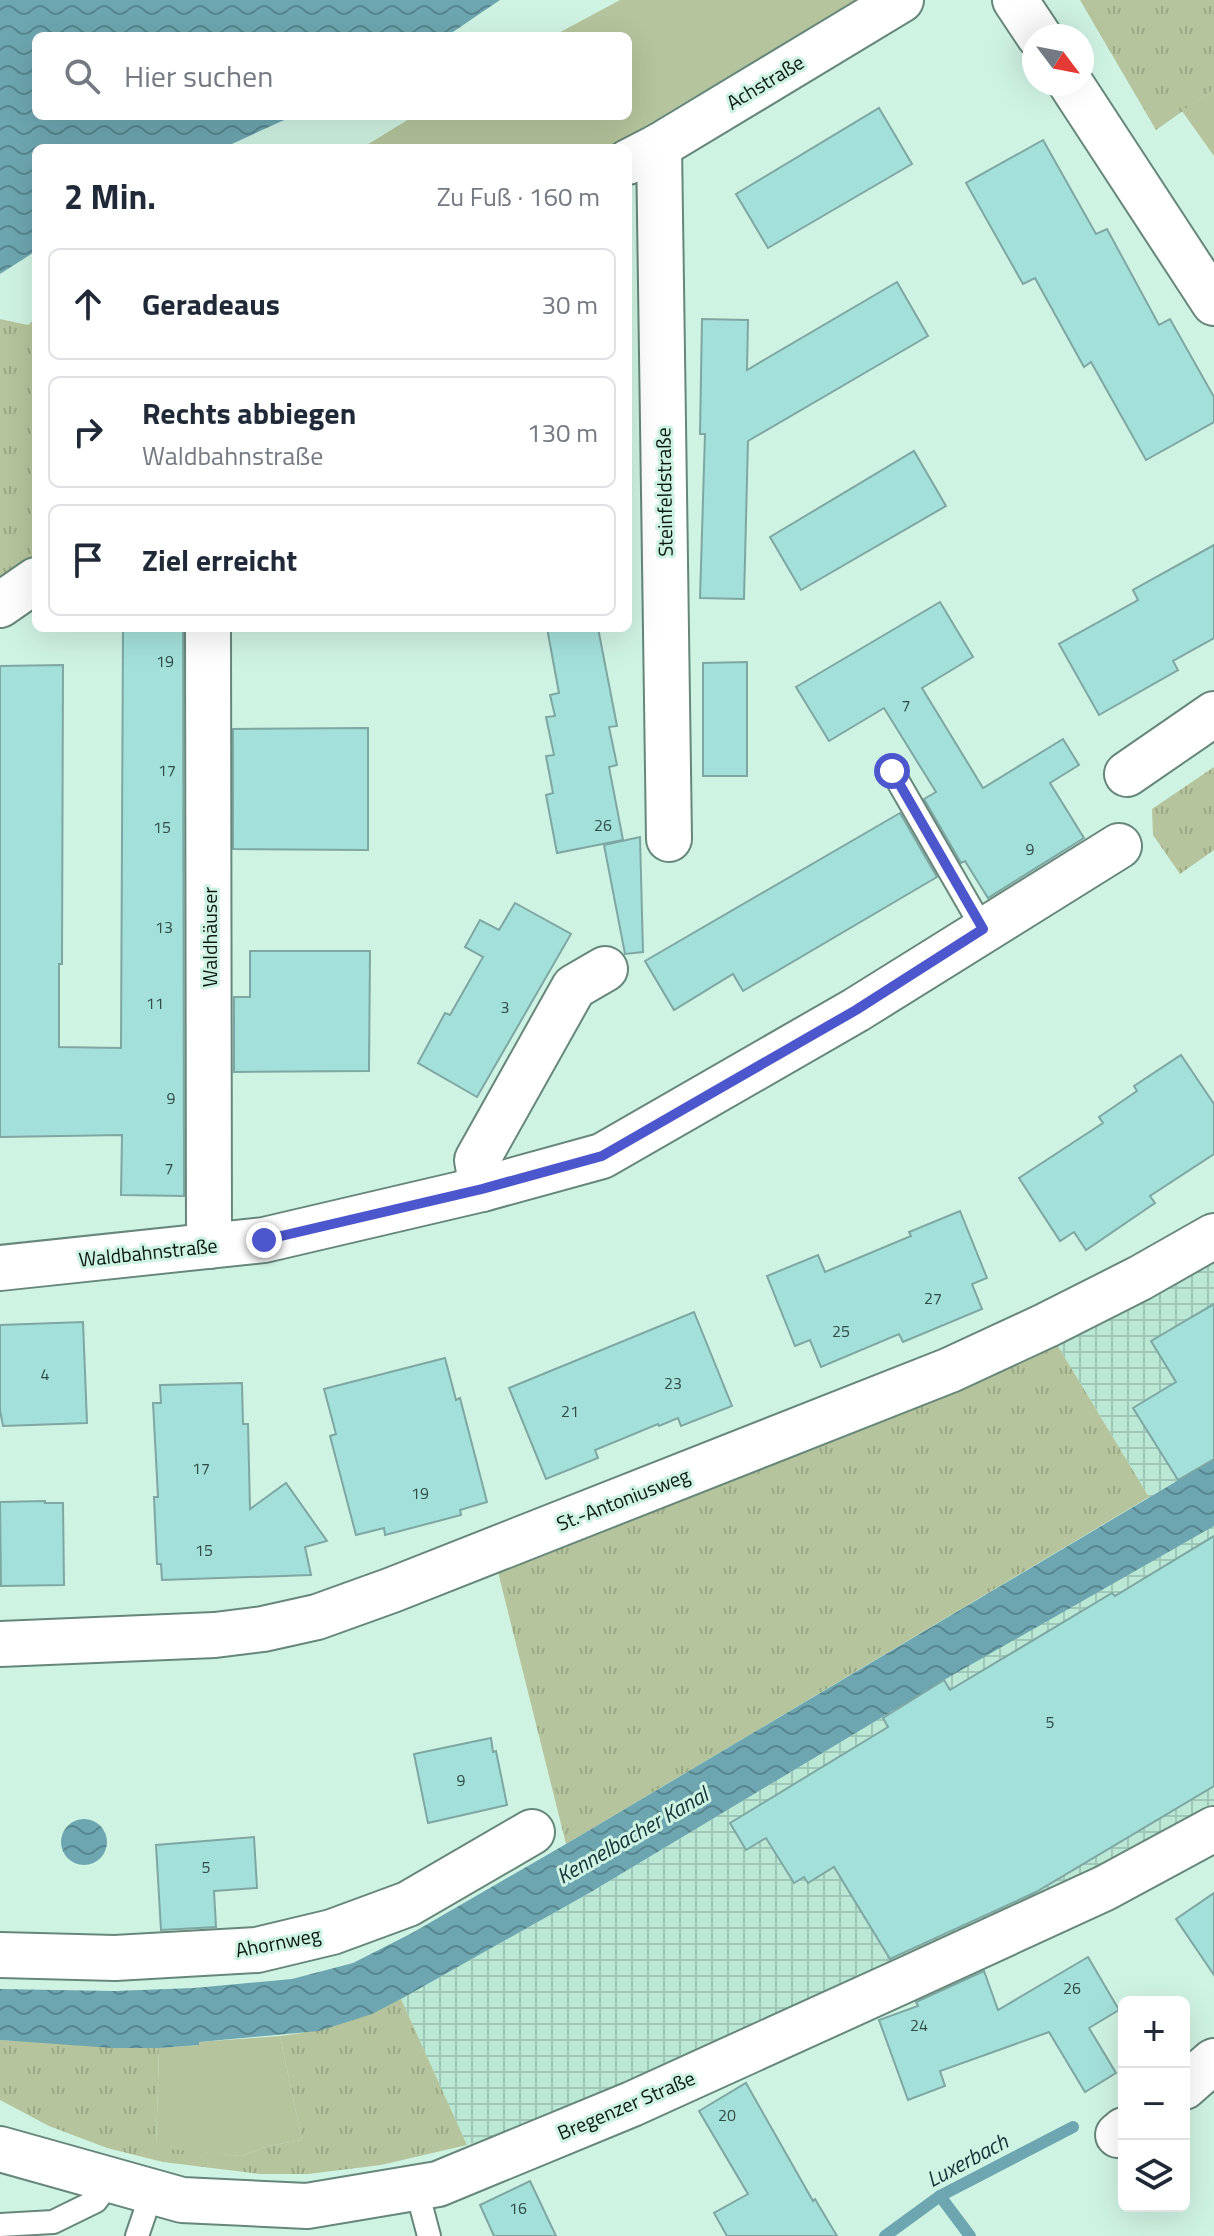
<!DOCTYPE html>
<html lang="de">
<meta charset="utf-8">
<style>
:root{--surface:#fff;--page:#f2f2f3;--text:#1f2937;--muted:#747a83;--line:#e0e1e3}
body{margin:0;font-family:"Titillium Web",sans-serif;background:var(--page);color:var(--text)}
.controls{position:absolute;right:24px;bottom:24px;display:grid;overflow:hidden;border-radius:12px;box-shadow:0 8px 32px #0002}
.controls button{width:72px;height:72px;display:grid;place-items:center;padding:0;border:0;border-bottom:2px solid var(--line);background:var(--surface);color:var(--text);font:40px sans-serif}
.compass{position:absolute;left:1022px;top:24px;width:72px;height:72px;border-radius:50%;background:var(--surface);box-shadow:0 8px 32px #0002;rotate:122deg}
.stop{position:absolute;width:24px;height:24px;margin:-18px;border:6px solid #4d57cd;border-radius:50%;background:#fff}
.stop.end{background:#4d57cd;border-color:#fff;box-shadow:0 2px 8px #0008}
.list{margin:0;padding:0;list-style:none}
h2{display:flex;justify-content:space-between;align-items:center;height:104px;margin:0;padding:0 32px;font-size:34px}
h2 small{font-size:26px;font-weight:400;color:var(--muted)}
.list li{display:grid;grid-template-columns:52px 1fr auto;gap:24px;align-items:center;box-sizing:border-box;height:112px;margin:0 16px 16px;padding:0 16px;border:2px solid var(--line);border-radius:12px}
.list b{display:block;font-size:30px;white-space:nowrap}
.list p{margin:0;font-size:26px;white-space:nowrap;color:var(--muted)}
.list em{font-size:26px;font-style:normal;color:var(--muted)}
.icon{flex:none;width:44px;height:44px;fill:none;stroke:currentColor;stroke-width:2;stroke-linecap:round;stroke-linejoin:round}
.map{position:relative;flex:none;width:1214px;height:2236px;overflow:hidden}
.search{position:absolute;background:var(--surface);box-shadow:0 8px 32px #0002;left:32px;top:32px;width:600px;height:88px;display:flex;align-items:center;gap:20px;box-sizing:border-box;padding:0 28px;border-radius:12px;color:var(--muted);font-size:30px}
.panel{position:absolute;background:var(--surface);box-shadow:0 8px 32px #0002;left:32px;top:144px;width:600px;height:488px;border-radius:12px}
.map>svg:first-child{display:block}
</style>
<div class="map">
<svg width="1214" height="2236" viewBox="0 0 1214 2236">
<defs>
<pattern id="industrial-grid" width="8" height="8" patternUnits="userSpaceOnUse" patternTransform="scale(2)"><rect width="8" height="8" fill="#bbe8d5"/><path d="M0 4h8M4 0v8" fill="none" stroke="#9fc6b6"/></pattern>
<pattern id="grass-tufts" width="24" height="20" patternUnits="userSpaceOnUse" patternTransform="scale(2)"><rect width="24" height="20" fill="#b5c49c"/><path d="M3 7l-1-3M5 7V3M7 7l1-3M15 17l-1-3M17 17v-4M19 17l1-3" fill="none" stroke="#9aa886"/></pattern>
<pattern id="water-waves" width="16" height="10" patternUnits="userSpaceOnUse" patternTransform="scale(2)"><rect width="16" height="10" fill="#6da6b0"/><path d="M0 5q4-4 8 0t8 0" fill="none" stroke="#58868e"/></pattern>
</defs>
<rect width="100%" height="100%" fill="#cff3e3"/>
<polygon fill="url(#industrial-grid)" points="1214,1256 1214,1815 631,2091 467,2145 401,1999 591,1892 944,1680 1149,1497 1056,1343"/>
<g fill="url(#grass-tufts)">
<polygon points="1080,0 1214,0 1214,89 1156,130"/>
<polygon points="36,318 36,553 0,583 0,319 28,325"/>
<polygon points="1214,767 1214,850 1180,874 1153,835 1152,809"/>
<polygon points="1056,1343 1149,1497 566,1844 498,1572 756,1472"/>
<path d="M 401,1999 L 467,2145 L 381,2165 L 308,2174 L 261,2174 L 163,2162 L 107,2148 L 49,2126 L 0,2100 L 0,2040 L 159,2048 L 156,2147 L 241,2156 L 268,2146 L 302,2140 L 280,2036 C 324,2031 361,2019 401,1999 Z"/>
</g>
<g fill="#b5c49c">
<polygon points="620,0 855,0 609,148 362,148 414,116 628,116 628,36 553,36"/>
<polygon points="1214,89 1214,156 1182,111"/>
<polygon points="280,2036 302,2140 268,2146 241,2156 156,2148 159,2048 198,2045 198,2042"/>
</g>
<g fill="url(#water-waves)">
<polygon points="0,0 500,0 447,36 36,36 36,116 293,116 223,148 36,148 36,251 0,274"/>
<polygon points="1214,1459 1214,1526 944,1680 591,1892 401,1999 372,2014 319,2031 199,2042 199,2045 159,2048 113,2048 0,2040 0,1989 114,1991 194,1988 292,1979 353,1963 412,1933 566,1844"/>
<circle cx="84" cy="1842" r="23"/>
</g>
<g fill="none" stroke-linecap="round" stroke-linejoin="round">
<g stroke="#6da6b0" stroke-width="12">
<polyline points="940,2196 970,2236"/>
<polyline points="885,2236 940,2196 1073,2127"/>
</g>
</g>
<g fill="#a4e0da" stroke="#7ea6a2" stroke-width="2">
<polygon points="879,108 912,164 768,248 736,194"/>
<polygon points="1043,140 1096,234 1107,229 1159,325 1170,319 1214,397 1214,422 1146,460 1091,362 1084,367 1035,278 1023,284 966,183"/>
<polygon points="897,282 928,336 748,441 744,599 700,598 705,434 700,434 702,319 748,320 747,370"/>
<polygon points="914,451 946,506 801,590 770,537"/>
<polygon points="1214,545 1214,638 1173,661 1178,670 1099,715 1059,644 1138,600 1133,590"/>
<polygon points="940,602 973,657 922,688 983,788 1063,739 1079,765 1050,783 1084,838 988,898 965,861 961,863 924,799 936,792 884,708 829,741 796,687"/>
<polygon points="123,628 183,628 184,1196 121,1195 122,1135 0,1137 0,666 63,665 62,964 59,964 59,1047 121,1048"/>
<polygon points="547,628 598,628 617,726 609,727 617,765 609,767 623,840 557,853 546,795 553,793 546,756 554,755 546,717 555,716 550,695 559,693"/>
<polygon points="747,662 747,776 703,776 703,663"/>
<polygon points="368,728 368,850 233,849 233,729"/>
<polygon points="900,813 937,877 743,991 733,974 674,1010 645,961"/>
<polygon points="640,837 643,952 625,954 604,845"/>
<polygon points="515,903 571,934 477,1097 418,1063 445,1013 450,1015 483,957 465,947 480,920 499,930"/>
<polygon points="250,951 370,951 369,1071 234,1072 234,997 250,997"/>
<polygon points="1181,1055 1214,1104 1214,1154 1150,1196 1155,1203 1086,1250 1074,1232 1060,1241 1019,1178 1103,1123 1099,1117 1137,1091 1134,1086"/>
<polygon points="960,1211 987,1278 972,1284 982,1309 903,1342 899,1334 821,1367 810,1340 795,1346 767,1276 818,1255 825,1272 911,1236 909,1232"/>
<polygon points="1214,1304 1214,1459 1178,1480 1133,1408 1176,1382 1151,1341"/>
<polygon points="694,1312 732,1406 681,1426 678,1418 659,1426 658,1424 595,1450 598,1458 546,1479 509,1388"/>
<polygon points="83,1322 87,1423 3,1426 0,1410 0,1325"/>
<polygon points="445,1358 456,1400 460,1398 487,1502 460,1510 461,1515 385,1535 384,1528 356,1535 330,1436 336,1434 324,1389"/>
<polygon points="242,1383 243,1424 248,1424 250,1509 286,1483 327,1541 305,1547 311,1575 162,1580 161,1564 157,1564 154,1497 158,1497 153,1403 161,1403 160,1385"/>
<polygon points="45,1501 45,1503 63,1503 64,1585 1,1586 0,1502"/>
<polygon points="1214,1536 1214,1786 1036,1892 890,1959 834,1867 808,1883 804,1877 794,1883 766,1838 746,1850 730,1823 888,1727 883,1718 944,1680 950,1690 1112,1593 1115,1596"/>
<polygon points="491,1738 493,1752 496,1751 507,1805 428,1823 414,1754"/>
<polygon points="254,1837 257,1888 214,1891 216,1927 161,1930 156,1845"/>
<polygon points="1214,1893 1214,1975 1176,1919"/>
<polygon points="1088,1957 1119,2010 1089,2028 1116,2073 1085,2092 1049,2032 940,2071 945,2086 908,2100 879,2020 918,2006 916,2002 984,1971 998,2010"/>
<polygon points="746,2083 813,2201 815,2199 837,2236 727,2236 714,2213 748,2194 699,2111"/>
<polygon points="530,2181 556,2236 494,2236 480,2205"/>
</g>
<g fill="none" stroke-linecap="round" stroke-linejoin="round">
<defs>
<g id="service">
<polyline points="892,771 983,929"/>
<polyline points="416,2187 429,2236"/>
<polyline points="0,2225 53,2222 96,2201 111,2181"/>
<polyline points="137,2236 152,2192"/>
</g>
<g id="minor">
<polyline points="1015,0 1039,36"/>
<polyline points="1071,84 1214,303"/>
<polyline points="659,146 669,839"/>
<polyline points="628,162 659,146 901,0"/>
<polyline points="0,605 36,580"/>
<polyline points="208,628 209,1246"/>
<polyline points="1127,774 1214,714"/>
<polyline points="482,1189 477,1160 574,987 605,969"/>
<polyline points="0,1268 264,1240 482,1189 602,1156 856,1010 1119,846"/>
<polyline points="0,1644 215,1635 263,1629 317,1617 392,1590 950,1370 1047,1325 1140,1278 1214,1236"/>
<polyline points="0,1955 115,1958 257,1950 332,1932 408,1904 532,1832"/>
<polyline points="1184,2087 1214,2061"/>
<polyline points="1118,2135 1124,2130"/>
</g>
<polyline id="secondary" points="0,2149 182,2200 307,2206 438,2184 632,2104 907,1979 1105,1888 1214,1829"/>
</defs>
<use href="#service" stroke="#668779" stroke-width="26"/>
<use href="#minor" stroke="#668779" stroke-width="48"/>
<use href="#secondary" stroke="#668779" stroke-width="48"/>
<use href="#service" stroke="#fff" stroke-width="22"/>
<use href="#minor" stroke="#fff" stroke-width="44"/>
<use href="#secondary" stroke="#fff" stroke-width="44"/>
</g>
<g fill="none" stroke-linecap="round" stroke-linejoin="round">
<polyline stroke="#4d57cd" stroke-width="10" points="264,1240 482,1189 602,1156 856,1010 983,929 892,771"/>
</g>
<g text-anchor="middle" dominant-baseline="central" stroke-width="6" stroke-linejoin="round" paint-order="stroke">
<g font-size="16" fill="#314b45">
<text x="165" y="661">19</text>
<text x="906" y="705">7</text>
<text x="167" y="770">17</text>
<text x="603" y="825">26</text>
<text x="162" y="827">15</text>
<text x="1030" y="849">9</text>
<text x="164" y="927">13</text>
<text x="155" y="1003">11</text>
<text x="505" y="1007">3</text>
<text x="171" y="1098">9</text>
<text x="169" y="1168">7</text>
<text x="933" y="1298">27</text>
<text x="841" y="1331">25</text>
<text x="45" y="1374">4</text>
<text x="673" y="1383">23</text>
<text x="570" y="1411">21</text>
<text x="201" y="1468">17</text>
<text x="420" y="1493">19</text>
<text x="204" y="1550">15</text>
<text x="1050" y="1722">5</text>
<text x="461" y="1780">9</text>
<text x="206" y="1867">5</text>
<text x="1072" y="1988">26</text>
<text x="919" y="2025">24</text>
<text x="727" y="2115">20</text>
<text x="518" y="2208">16</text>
</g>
<g font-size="20" fill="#0b1913" stroke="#cff3e3">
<text transform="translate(765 82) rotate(-31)">Achstraße</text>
<text transform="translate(664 492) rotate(-91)">Steinfeldstraße</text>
<text transform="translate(209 937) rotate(-90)">Waldhäuser</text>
<text transform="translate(148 1252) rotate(-6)">Waldbahnstraße</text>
<text transform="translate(623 1499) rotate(-21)">St.-Antoniusweg</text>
<text transform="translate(278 1942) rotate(-11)">Ahornweg</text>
<text transform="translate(626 2105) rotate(-23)">Bregenzer Straße</text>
</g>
<g font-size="22" font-style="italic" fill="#143237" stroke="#cff3e3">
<text transform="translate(632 1835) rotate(-30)">Kennelbacher Kanal</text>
<text transform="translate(967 2160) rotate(-28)">Luxerbach</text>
</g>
</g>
</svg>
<div class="controls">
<button>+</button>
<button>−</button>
<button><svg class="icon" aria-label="layers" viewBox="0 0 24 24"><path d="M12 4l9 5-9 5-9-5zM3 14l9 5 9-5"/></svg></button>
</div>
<svg class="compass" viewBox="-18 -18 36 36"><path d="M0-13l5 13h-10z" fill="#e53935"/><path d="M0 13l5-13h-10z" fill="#747a83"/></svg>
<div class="stop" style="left:892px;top:771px"></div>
<div class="stop end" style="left:264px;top:1240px"></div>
<div class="search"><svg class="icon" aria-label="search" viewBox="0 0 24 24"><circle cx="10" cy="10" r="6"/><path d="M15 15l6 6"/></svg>Hier suchen</div>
<section class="panel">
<h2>2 Min.<small>Zu Fuß · 160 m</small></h2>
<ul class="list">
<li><svg class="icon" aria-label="ahead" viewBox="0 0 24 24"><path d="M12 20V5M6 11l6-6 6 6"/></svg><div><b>Geradeaus</b></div><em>30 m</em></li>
<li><svg class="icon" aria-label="right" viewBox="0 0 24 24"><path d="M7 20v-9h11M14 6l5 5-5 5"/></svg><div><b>Rechts abbiegen</b><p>Waldbahnstraße</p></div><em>130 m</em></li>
<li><svg class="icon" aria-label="arrive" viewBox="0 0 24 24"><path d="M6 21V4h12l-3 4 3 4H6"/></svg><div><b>Ziel erreicht</b></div></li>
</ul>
</section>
</div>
